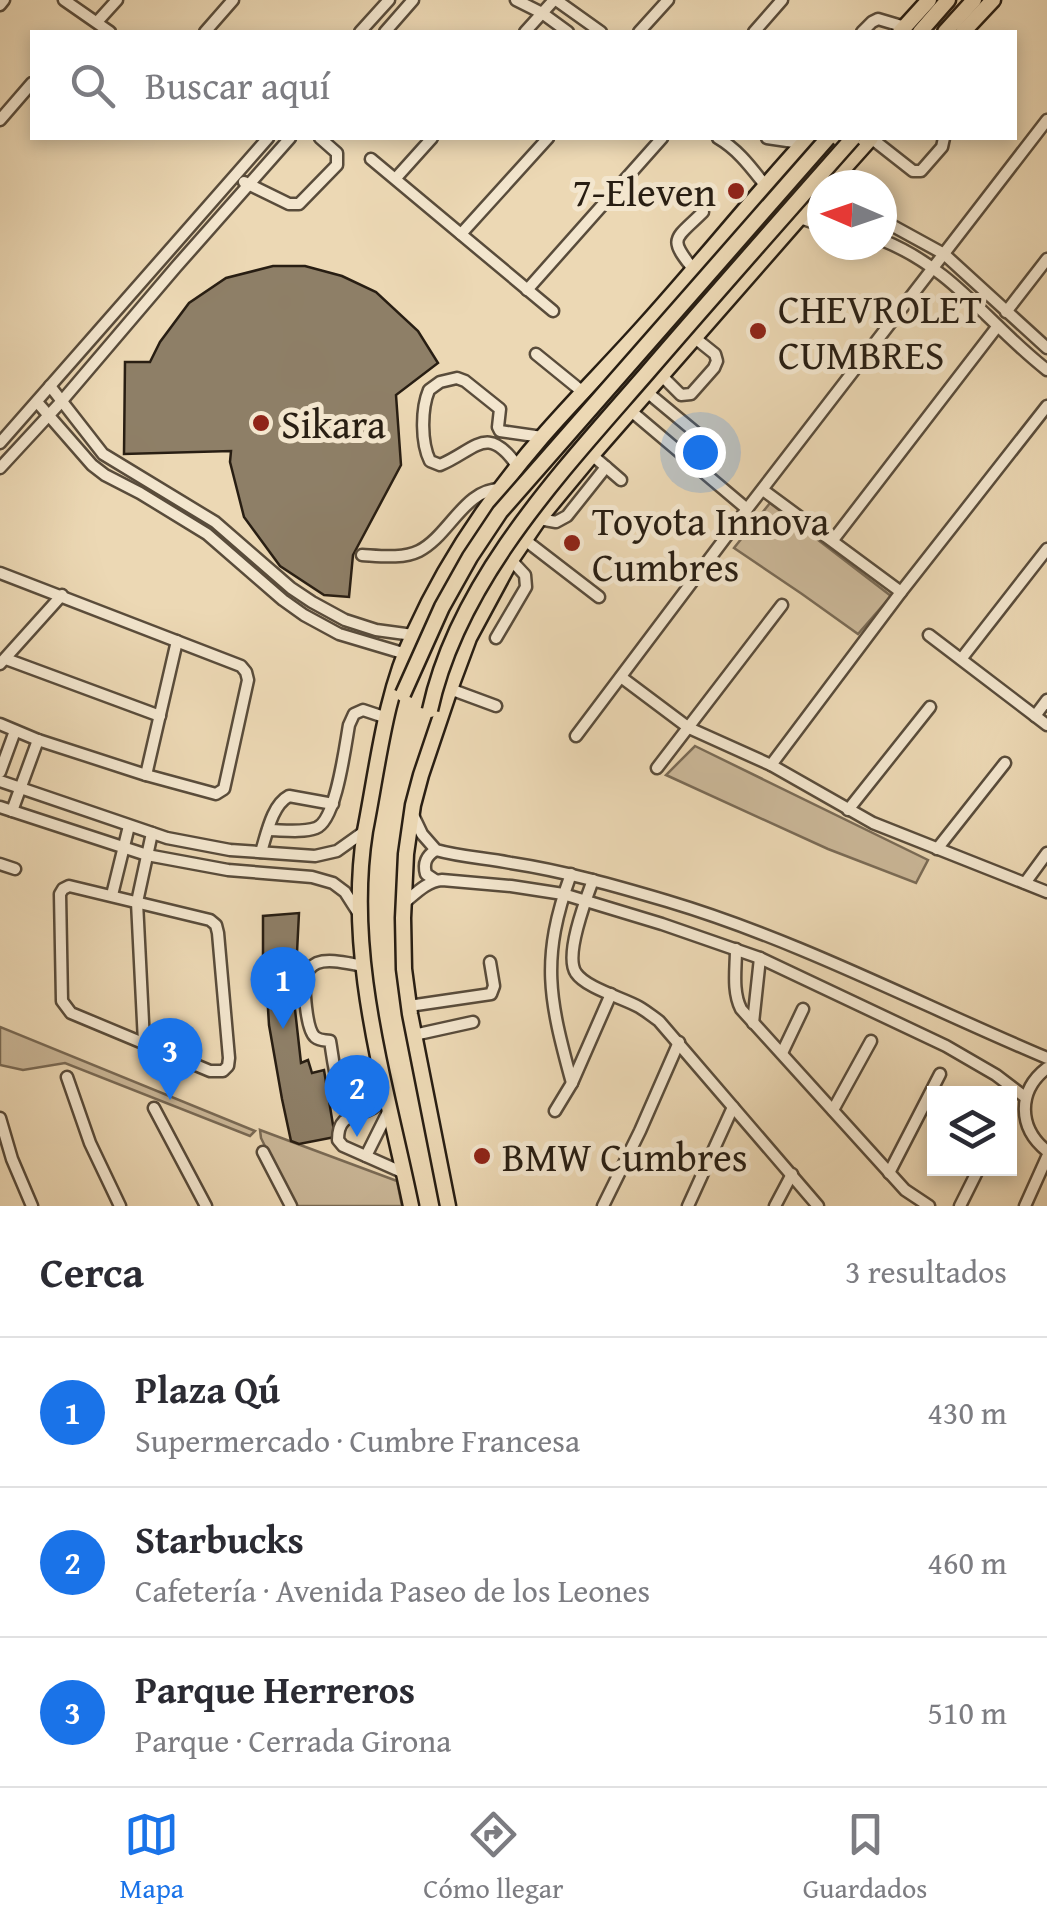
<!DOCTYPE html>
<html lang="es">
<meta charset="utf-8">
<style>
:root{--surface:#fff;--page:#f7f7f7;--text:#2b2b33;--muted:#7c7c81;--line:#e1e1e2;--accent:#1a73e8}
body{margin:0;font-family:"Gentium Book Plus",serif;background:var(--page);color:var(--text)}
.controls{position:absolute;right:30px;bottom:30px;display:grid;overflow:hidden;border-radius:0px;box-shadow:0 5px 15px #0003}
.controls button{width:90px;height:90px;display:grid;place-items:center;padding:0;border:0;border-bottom:2px solid var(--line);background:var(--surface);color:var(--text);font:50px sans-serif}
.compass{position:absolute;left:807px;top:170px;width:90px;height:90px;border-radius:50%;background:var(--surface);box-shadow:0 5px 15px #0003;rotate:272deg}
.you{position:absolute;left:700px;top:452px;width:35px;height:35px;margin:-25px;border:8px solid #fff;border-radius:50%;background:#1a73e8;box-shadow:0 0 0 15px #1a73e833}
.badge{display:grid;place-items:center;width:65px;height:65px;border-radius:50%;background:var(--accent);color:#fff;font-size:32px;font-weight:700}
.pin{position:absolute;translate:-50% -82px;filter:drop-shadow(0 2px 5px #0008)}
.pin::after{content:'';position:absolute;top:52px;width:35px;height:30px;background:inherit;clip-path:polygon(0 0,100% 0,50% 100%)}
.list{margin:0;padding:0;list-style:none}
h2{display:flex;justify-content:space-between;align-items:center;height:130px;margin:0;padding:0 40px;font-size:42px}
h2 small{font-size:32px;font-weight:400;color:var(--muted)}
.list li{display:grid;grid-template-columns:65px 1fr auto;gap:30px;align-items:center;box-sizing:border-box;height:150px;padding:0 40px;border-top:2px solid var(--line)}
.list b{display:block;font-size:38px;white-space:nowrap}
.list p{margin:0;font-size:32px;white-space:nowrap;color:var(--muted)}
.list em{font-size:32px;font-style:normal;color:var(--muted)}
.icon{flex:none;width:55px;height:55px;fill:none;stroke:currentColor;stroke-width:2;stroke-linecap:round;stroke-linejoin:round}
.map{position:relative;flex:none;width:1047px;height:1206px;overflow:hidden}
.search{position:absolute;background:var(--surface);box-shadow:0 5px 15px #0003;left:30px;right:30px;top:30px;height:110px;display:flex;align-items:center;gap:25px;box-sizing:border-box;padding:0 35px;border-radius:0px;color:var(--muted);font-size:38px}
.sheet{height:580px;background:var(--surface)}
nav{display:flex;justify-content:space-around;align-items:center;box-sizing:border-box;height:140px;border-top:2px solid var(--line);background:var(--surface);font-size:28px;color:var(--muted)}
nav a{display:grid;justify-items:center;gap:5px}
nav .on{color:var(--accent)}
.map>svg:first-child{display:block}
</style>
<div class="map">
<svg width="1047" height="1206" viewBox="0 0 1047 1206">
<rect width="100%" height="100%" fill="#ecd8b4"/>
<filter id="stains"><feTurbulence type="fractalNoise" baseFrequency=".002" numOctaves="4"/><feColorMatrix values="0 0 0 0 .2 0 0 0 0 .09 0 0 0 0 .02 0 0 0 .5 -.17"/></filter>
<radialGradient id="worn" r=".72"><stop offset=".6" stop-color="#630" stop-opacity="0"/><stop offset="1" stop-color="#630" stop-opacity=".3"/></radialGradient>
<g fill="#cbb899" stroke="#7a6b56" stroke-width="2.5">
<polygon points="770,503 891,596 858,634 802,594 734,548"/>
<polygon points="695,746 928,860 916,883 828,849 666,775"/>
<polygon points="0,1027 255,1131 250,1136 65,1063 23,1070 0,1065"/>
<polygon points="260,1130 397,1181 402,1206 294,1206 261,1138"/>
</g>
<g fill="#8e7f67" stroke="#281e13" stroke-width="2.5">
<polygon points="273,266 305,266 342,276 376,292 418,331 438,363 396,395 401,465 353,555 349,597 324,595 280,566 244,517 230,462 231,451 124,454 125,362 150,362 160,342 189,303 226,278"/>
<polygon points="299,913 296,972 291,974 301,1063 308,1060 312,1073 324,1070 335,1137 299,1144 291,1141 282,1099 269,1025 265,960 263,960 263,916"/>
</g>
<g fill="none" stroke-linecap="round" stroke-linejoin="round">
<defs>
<g id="minor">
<polyline points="64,0 110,32"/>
<polyline points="516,0 542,13 568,32"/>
<polyline points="556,0 601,32"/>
<polyline points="0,5 4,0"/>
<polyline points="97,22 117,0"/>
<polyline points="205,32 233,0"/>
<polyline points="360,32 389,0"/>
<polyline points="385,32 413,0"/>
<polyline points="525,32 554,0"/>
<polyline points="639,32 668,0"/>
<polyline points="754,32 782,0"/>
<polyline points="862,32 872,22 878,19 905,27"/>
<polyline points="0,120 32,83"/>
<path d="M 718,138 C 754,159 766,198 799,217 C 805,221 814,222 822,224"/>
<polyline points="767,138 794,142 810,150 846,185"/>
<polyline points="871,138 913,171 921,171 942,147 944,138"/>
<polyline points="371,159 553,311"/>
<polyline points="396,178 432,138"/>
<polyline points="244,182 289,204 299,204 337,165 337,153 320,138"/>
<polyline points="882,220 944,254 1047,348"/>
<polyline points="461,234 548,138"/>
<path d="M 882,240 C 954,269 988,324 1047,370"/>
<path d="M 694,270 C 667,237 675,240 703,212"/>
<polyline points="527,290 662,138"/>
<polyline points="1006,312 1047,259"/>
<polyline points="536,354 584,393"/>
<polyline points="662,376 681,395 691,394 714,368 717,361 715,354 695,338"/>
<polyline points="50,386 103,454 215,522 291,588 312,602 345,620 376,630 413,635"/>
<polyline points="647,392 706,441"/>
<polyline points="37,402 92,465 105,475 140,493 207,534 283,600 304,615 339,634 406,654"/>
<polyline points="631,411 747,509"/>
<polyline points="0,443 268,138"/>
<polyline points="592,455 621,480"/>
<path d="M 518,467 C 487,422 476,450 440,465 L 430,461 C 421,443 421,409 429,390 L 440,382 L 457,378 L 465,381 L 500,409 L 498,427 L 500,431 L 542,437"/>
<polyline points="0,468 61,402 176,267 290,138"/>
<polyline points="763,490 901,592"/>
<polyline points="539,519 556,522 567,516 606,467"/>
<polyline points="525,540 599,597"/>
<polyline points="833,540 997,327"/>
<path d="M 362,555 C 380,556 403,559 419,551 C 449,536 465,488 501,489"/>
<polyline points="0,573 241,666 246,672 248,680 224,789 216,794 146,775 38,740 0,724"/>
<polyline points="929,635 1047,725"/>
<polyline points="496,638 526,587 525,575 511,560"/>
<polyline points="962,658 1047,549"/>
<polyline points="6,659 160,716"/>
<polyline points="0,664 62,595"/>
<polyline points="621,677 689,728 771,765 873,823 1047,892"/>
<polyline points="450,689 496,706"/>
<polyline points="1035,716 1047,700"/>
<polyline points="576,736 747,509 1047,120"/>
<polyline points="771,765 901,592 1047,406"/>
<polyline points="657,768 782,605"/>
<polyline points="0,772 15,731"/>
<polyline points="146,775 177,641"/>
<polyline points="0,781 167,838 230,850 315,856 337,851 365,831"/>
<polyline points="0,807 147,855 228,870 312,877 333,883 345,892 359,914"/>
<polyline points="848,810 930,707"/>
<polyline points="12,811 38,740"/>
<path d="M 412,813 L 422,834 L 436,850 C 461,857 486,858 511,863 C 564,871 616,886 667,901 C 798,940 921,1005 1047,1058"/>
<path d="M 268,830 C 282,830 302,833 316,828 C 336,821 345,747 349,725 L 354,714 L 363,710 L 387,718"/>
<polyline points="937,849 1005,763"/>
<path d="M 261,852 C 267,833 272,805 289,796 L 333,804"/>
<polyline points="0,864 15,869"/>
<path d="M 571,874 C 540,959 549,999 572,1083"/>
<path d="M 435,880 L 426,874 C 423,863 426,856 436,850"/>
<path d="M 593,880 C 586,899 564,956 576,973 C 586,988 623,998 639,1007 C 646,1011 652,1016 659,1021 L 818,1206"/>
<polyline points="1025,883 1047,853"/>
<polygon points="69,886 210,920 216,925 218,933 229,1058 228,1066 223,1071 210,1071 71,1013 62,1001 60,894 63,889"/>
<polyline points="112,895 129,826"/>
<path d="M 404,903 C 415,894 427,881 442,880 L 511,886 L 563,894 L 662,924 L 760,958 L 946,1046 L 996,1075 L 1025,1097"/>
<path d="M 736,949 C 736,969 732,991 741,1009 L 905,1190 L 929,1206"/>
<path d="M 364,966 C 350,964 330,958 317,963 C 311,966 308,969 306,975 C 303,986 306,1029 315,1037 C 320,1041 324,1040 330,1041 C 333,1056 336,1104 355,1103 C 365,1102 375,1093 383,1087"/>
<polyline points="409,1006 491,994 494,986 490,962"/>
<polyline points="753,1023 760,958"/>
<polyline points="414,1035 473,1022"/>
<polyline points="144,1042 137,902 152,833"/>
<polyline points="782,1053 803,1009"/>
<path d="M 1047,1068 C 1017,1091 1018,1128 1047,1151"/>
<polyline points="67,1077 90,1143 120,1206"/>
<path d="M 385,1095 C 382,1099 377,1105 373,1108 C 355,1118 338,1113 338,1140 L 343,1146 L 404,1173"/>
<polyline points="154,1108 206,1206"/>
<polyline points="833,1110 871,1041"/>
<polyline points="555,1111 572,1083 611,994"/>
<polyline points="0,1118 12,1159 32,1206"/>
<polyline points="263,1152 291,1206"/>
<polyline points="366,1156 388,1112"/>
<polyline points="889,1173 940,1074"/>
<polyline points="603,1206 640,1131 679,1042"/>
<polyline points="688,1206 733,1107"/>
<polyline points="775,1206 792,1174"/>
<polyline points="960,1206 979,1168"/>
<polyline points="1025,1206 1047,1157"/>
</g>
<g id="major">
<polyline points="900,32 929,0"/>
<polyline points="920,32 948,0"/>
<polyline points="945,32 974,0"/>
<polyline points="963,32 993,0"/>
<polyline points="829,185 871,138"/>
<path d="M 411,1206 C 386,1084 345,957 365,831 C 378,765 385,694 414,633 C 446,562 491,496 542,437 C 575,399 611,363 644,326 C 700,264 752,199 808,138"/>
<polyline points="448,1206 410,1014 404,969 403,918 406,854 413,805 421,775 450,689 469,638 511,560 539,519 592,455 822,192"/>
</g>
</defs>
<use href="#minor" stroke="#594c3b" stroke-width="15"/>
<use href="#major" stroke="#281e13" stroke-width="19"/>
<use href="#minor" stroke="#f3e6ce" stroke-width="10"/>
<use href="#major" stroke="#ecd8b4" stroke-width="14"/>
<defs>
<g id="major-bridge">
<polyline points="403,694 442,607 470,557 500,512 828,138"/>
<path d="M 430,710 C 458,580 562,471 647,373 C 715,294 784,216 853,138"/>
</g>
</defs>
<use href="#major-bridge" stroke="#281e13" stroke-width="19" stroke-linecap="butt"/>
<use href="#major-bridge" stroke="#ecd8b4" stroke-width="14"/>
</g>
<g fill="#8f2418" stroke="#f3e6ce" stroke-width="4">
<circle cx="736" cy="191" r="10"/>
<circle cx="758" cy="331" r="10"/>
<circle cx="261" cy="423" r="10"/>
<circle cx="572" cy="543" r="10"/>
<circle cx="482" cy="1156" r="10"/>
</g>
<g text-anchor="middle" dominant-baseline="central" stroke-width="10" stroke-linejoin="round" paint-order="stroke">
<g font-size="40" fill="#281e13" stroke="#f3e6ce" text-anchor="start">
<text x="716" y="191" text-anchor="end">7-Eleven</text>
<text x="778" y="308">CHEVROLET<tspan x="778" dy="46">CUMBRES</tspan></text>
<text x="281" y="423">Sikara</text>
<text x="592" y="520">Toyota Innova<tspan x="592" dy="46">Cumbres</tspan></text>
<text x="502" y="1156">BMW Cumbres</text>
</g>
</g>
<rect width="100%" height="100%" filter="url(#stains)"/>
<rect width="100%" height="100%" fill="url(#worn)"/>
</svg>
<div class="controls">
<button><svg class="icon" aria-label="layers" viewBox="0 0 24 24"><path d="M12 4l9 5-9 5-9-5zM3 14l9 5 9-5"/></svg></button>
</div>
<svg class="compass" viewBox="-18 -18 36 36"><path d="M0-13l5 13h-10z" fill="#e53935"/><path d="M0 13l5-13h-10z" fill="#7c7c81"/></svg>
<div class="you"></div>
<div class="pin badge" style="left:283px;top:1029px">1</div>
<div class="pin badge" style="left:357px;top:1137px">2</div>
<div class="pin badge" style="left:170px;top:1100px">3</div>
<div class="search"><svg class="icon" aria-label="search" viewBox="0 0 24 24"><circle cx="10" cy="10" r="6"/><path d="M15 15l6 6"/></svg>Buscar aquí</div>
</div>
<section class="sheet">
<h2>Cerca<small>3 resultados</small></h2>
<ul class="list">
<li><span class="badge">1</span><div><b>Plaza Qú</b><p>Supermercado · Cumbre Francesa</p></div><em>430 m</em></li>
<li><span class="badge">2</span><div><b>Starbucks</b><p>Cafetería · Avenida Paseo de los Leones</p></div><em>460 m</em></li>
<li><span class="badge">3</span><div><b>Parque Herreros</b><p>Parque · Cerrada Girona</p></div><em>510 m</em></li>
</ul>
</section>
<nav>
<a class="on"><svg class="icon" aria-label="map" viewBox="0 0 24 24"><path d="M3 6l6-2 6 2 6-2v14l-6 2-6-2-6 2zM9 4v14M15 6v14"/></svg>Mapa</a>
<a><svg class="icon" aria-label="directions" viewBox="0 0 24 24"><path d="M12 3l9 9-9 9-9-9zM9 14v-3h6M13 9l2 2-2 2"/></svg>Cómo llegar</a>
<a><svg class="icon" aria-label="saved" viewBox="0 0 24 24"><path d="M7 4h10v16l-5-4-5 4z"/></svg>Guardados</a>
</nav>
